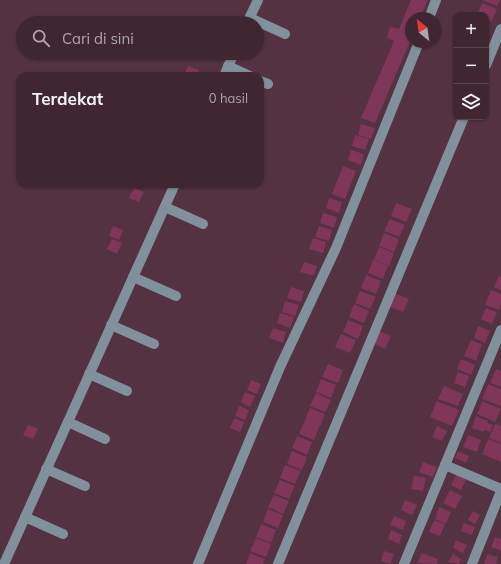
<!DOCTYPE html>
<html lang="id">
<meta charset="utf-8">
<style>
:root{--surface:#3f2631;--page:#4a323d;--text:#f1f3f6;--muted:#ada5ab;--line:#58434d}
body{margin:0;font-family:Mulish,sans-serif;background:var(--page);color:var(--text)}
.controls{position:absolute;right:12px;top:12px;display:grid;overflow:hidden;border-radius:8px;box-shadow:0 1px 3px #0004}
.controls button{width:36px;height:36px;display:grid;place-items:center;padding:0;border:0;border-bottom:1px solid var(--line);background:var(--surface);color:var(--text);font:20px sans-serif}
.compass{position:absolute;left:405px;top:12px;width:36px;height:36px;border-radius:50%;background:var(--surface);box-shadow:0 1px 3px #0004;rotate:331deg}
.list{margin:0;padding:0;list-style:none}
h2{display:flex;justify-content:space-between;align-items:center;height:52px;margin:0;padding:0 16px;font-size:17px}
h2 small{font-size:13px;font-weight:400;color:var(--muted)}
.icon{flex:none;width:22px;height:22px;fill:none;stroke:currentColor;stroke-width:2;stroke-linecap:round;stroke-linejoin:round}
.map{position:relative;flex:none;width:501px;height:564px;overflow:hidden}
.search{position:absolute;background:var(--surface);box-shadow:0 1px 3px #0004;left:16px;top:16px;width:248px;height:44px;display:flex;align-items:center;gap:10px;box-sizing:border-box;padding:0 14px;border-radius:22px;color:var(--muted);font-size:15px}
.panel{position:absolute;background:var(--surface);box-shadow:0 1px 3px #0004;left:16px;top:72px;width:248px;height:116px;border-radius:12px}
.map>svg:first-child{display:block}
</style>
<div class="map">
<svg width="501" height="564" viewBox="0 0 501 564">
<rect width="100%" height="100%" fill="#543241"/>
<g fill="#7f3658">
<polygon points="411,0 428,0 420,18 411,18 411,39 375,123 361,118 394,41 387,38 390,27 399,29"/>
<polygon points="482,0 500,0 497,6"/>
<polygon points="482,3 497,9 492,21 486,19 486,15 477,15"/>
<polygon points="188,66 199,70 196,76 184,76"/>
<polygon points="361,124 375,128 371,139 358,135"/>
<polygon points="355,135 369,139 365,150 352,146"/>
<polygon points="351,150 364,154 361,165 348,160"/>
<polygon points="343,166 356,171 345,199 332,194"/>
<polygon points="134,188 144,192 139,202 129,198"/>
<polygon points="329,198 342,202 339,213 326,208"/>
<polygon points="396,203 412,209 406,222 391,216"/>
<polygon points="323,213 337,217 334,228 320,223"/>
<polygon points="390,219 405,225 399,237 384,231"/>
<polygon points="113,226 123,230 119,240 109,236"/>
<polygon points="319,226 332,230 329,241 315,237"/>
<polygon points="384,233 399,239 394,252 379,246"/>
<polygon points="313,238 326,242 323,253 309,249"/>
<polygon points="112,239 122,243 117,254 107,249"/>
<polygon points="379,247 394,253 389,266 374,260"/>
<polygon points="373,260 388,266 383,279 368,273"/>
<polygon points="304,262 317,266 314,276 300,272"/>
<polygon points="366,275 381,281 376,294 361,288"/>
<polygon points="499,276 501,277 501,290 494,287"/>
<polygon points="291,287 304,291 301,302 287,298"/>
<polygon points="491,290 501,294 501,304 499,310 485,305"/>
<polygon points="360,291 376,297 370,309 355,303"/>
<polygon points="394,293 409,299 403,312 388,306"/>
<polygon points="285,301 299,305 295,316 282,312"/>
<polygon points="354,304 369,311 364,323 349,317"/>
<polygon points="486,308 497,312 492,324 481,319"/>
<polygon points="280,313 294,317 290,328 277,323"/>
<polygon points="348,320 363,326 358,339 343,332"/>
<polygon points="478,326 490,331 485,343 474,338"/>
<polygon points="273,328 286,332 283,343 269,338"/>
<polygon points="376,330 391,336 385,349 370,342"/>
<polygon points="341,334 356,340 350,353 335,347"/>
<polygon points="471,340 482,344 476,361 464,356"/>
<polygon points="461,359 475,365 471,375 457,369"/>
<polygon points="328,364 343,370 338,383 322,377"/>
<polygon points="496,369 501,371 501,387 490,383"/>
<polygon points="458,372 469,376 465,387 454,383"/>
<polygon points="321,379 336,385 331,398 316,392"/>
<polygon points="251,380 261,384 257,394 247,390"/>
<polygon points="488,384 501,389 501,406 482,399"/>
<polygon points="444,386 463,394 458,406 438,399"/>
<polygon points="245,392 255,396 250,407 241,402"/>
<polygon points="316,393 331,400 325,412 310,406"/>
<polygon points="437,401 459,410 452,426 430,417"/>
<polygon points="482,401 501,409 495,422 477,414"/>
<polygon points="239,406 249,410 245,420 235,416"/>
<polygon points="310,408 325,414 320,427 315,425 319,427 314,440 299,434"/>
<polygon points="476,416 488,421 487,423 493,425 490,432 484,430 483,432 472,428"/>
<polygon points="234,418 244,422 240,432 230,428"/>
<polygon points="495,424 501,426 501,443 489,438"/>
<polygon points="28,425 38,429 33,439 23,435"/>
<polygon points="437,426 447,431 442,441 432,437"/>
<polygon points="468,435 481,440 477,452 463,447"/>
<polygon points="297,436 312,442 307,455 292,448"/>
<polygon points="488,439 501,444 501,462 482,454"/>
<polygon points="292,451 307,457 302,470 287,464"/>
<polygon points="458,451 469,456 466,463 455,458"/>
<polygon points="423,462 437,467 433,477 419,472"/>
<polygon points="285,465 301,471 295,484 280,478"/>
<polygon points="457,473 467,478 461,490 451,485"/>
<polygon points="414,476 426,478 423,491 411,489"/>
<polygon points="280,480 295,486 289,499 274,493"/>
<polygon points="450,490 462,496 455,509 443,503"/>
<polygon points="274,495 289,501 283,514 268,507"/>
<polygon points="405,500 417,505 412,515 401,510"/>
<polygon points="439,507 451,512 446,524 435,519"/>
<polygon points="268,509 283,515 278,528 263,522"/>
<polygon points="473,511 480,515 475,524 468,520"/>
<polygon points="394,516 406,521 403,530 390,525"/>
<polygon points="434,520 445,524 440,536 429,532"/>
<polygon points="464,523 475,527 472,535 461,531"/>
<polygon points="261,524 276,530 271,543 256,537"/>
<polygon points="391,530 402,535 399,544 388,539"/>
<polygon points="495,537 501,539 501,551 491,547"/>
<polygon points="256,538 271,544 266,557 250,551"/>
<polygon points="456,540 467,545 463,553 453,548"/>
<polygon points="384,551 394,554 390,564 381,561"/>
<polygon points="250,553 265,559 263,564 246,564"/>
<polygon points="422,553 438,559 437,564 417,563"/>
<polygon points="453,554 461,559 459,564 448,562"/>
<polygon points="487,554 498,557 496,564 484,564"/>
</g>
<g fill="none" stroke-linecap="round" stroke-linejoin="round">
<g stroke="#81919b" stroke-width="10">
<polyline points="250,18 285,34"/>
<polyline points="429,18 436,0"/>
<polyline points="247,23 258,0"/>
<polyline points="486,65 501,29"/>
<polyline points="228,66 250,76"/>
<polyline points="224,76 234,53"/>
<polyline points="260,81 268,84"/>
<polyline points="165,207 203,224"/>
<polyline points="133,277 176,296"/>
<polyline points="111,325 154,344"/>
<polyline points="89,374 127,391"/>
<polyline points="68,422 105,439"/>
<polyline points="445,465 501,489"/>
<polyline points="46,469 85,486"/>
<polyline points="25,517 63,534"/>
<polyline points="4,564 175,184"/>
<polyline points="198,564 280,367 336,248 419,42"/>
<polyline points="278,564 464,117"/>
<polyline points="404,564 501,330"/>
<polyline points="472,564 501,491"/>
</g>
</g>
</svg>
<div class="controls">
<button>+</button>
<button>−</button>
<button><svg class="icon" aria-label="layers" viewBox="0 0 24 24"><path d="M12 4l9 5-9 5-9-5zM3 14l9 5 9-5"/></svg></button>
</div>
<svg class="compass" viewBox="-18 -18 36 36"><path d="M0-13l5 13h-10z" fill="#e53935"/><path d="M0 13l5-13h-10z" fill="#ada5ab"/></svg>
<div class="search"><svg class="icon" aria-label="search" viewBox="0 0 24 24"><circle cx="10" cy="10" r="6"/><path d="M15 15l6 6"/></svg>Cari di sini</div>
<section class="panel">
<h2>Terdekat<small>0 hasil</small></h2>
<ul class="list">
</ul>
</section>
</div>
